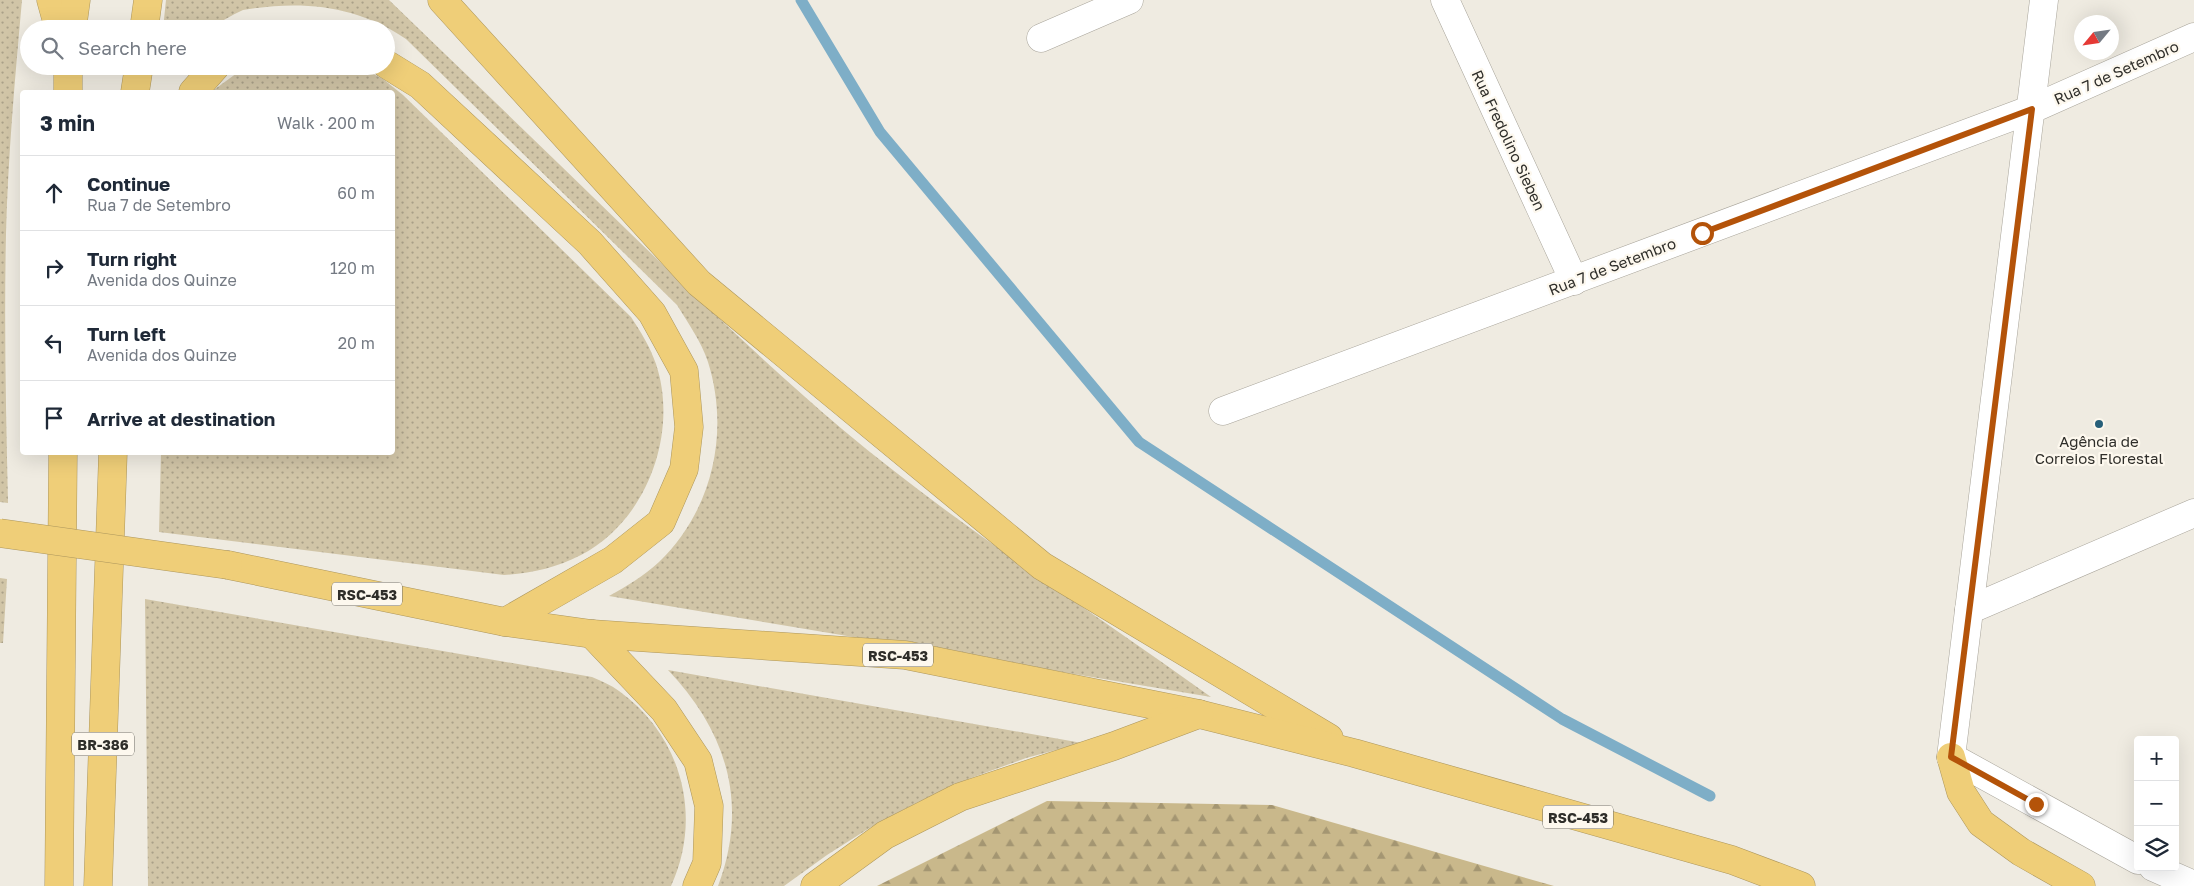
<!DOCTYPE html>
<meta charset="utf-8">
<style>
:root{--surface:#fff;--page:#f2f2f3;--text:#1f2937;--muted:#747a83;--line:#e0e1e3}
body{margin:0;font-family:"Golos Text",sans-serif;background:var(--page);color:var(--text)}
.controls{position:absolute;right:15px;bottom:15px;display:grid;overflow:hidden;border-radius:5px;box-shadow:0 5px 20px #0002}
.controls button{width:45px;height:45px;display:grid;place-items:center;padding:0;border:0;border-bottom:1px solid var(--line);background:var(--surface);color:var(--text);font:25px sans-serif}
.compass{position:absolute;left:2074px;top:15px;width:45px;height:45px;border-radius:50%;background:var(--surface);box-shadow:0 5px 20px #0002;rotate:241deg}
.stop{position:absolute;width:15px;height:15px;margin:-11px;border:4px solid #b45309;border-radius:50%;background:#fff}
.stop.end{background:#b45309;border-color:#fff;box-shadow:0 1px 5px #0008}
.list{margin:0;padding:0;list-style:none}
h2{display:flex;justify-content:space-between;align-items:center;height:65px;margin:0;padding:0 20px;font-size:21px}
h2 small{font-size:16px;font-weight:400;color:var(--muted)}
.list li{display:grid;grid-template-columns:32px 1fr auto;gap:15px;align-items:center;box-sizing:border-box;height:75px;padding:0 20px;border-top:1px solid var(--line)}
.list b{display:block;font-size:19px;white-space:nowrap}
.list p{margin:0;font-size:16px;white-space:nowrap;color:var(--muted)}
.list em{font-size:16px;font-style:normal;color:var(--muted)}
.icon{flex:none;width:28px;height:28px;fill:none;stroke:currentColor;stroke-width:2;stroke-linecap:round;stroke-linejoin:round}
.map{position:relative;flex:none;width:2194px;height:886px;overflow:hidden}
.search{position:absolute;background:var(--surface);box-shadow:0 5px 20px #0002;left:20px;top:20px;width:375px;height:55px;display:flex;align-items:center;gap:12px;box-sizing:border-box;padding:0 18px;border-radius:28px;color:var(--muted);font-size:19px}
.panel{position:absolute;background:var(--surface);box-shadow:0 5px 20px #0002;left:20px;top:90px;width:375px;height:365px;border-radius:5px}
.map>svg:first-child{display:block}
</style>
<div class="map">
<svg width="2194" height="886" viewBox="0 0 2194 886">
<defs>
<pattern id="grass-dots" width="8" height="8" patternUnits="userSpaceOnUse" patternTransform="scale(1.25)"><rect width="8" height="8" fill="#d1c5a7"/><path d="M2 2h.1M6 6h.1" fill="none" stroke="#aaa088" stroke-width="1.8" stroke-linecap="round"/></pattern>
<pattern id="forest-firs" width="22" height="20" patternUnits="userSpaceOnUse" patternTransform="scale(1.25)"><rect width="22" height="20" fill="#c9b88b"/><path d="M5 1l3.5 6h-7zM16 11l3.5 6h-7z" fill="#a49672"/></pattern>
</defs>
<rect width="100%" height="100%" fill="#efebe1"/>
<g fill="url(#grass-dots)">
<path d="M 0,0 L 22,0 C 15,78 8,156 6,234 C 4,324 6,414 8,503 L 0,502 Z"/>
<path d="M 166,0 L 389,0 C 469,77 548,153 627,230 C 697,298 768,366 842,429 C 959,527 1087,608 1211,697 L 609,596 C 627,586 644,576 659,562 C 713,510 730,432 708,362 C 701,341 688,323 677,305 L 406,39 C 357,5 301,0 243,10 C 231,15 220,23 209,28 C 200,32 174,29 163,29 Z"/>
<path d="M 254,66 L 358,66 L 383,79 L 403,95 L 631,317 C 641,332 650,347 656,364 C 679,433 647,521 581,555 C 556,568 532,573 504,575 L 159,532 L 161,453 L 392,452 L 392,92 L 211,92 L 237,73 Z"/>
<polygon points="0,578 7,579 3,643 0,643"/>
<path d="M 145,599 L 592,677 C 601,681 611,685 619,691 C 682,736 703,817 671,886 L 148,886 Z"/>
<path d="M 668,670 L 1082,743 L 1026,758 L 971,778 L 918,802 L 871,827 L 827,855 L 784,886 L 718,886 C 749,804 727,732 668,670 Z"/>
</g>
<polygon fill="url(#forest-firs)" points="1047,801 1272,805 1554,886 877,886"/>
<g fill="none" stroke-linecap="round" stroke-linejoin="round">
<polyline stroke="#7eaec7" stroke-width="11" points="801,0 880,132 1139,442 1562,719 1710,796"/>
<defs>
<g id="minor">
<polyline points="1445,0 1574,281"/>
<polyline points="2044,0 1951,757 2138,860"/>
<polyline points="1041,38 1129,0"/>
<polyline points="1223,411 2032,109 2194,37"/>
<polyline points="1969,610 2194,513"/>
<polyline points="2153,867 2194,885"/>
</g>
<g id="highway">
<polyline points="51,0 59,29"/>
<polyline points="442,0 699,283 1042,566 1329,738"/>
<polyline points="72,29 76,0"/>
<polyline points="144,29 148,0"/>
<polyline points="386,64 420,85 590,243 652,313 684,371 689,427 684,469 661,522 613,560 505,622"/>
<polyline points="68,92 68,66"/>
<polyline points="135,92 139,66"/>
<polyline points="193,92 216,66"/>
<polyline points="228,565 505,622 592,634 905,655 1199,714 1354,753 1732,860 1801,886"/>
<polyline points="592,634 664,710 698,761 709,806 707,863 697,886"/>
<polyline points="1951,757 1961,792 1981,823 2021,852 2081,886"/>
<polyline points="59,886 63,452"/>
<polyline points="98,886 113,452"/>
<polyline points="815,886 885,835 960,797 1114,746 1199,714"/>
</g>
</defs>
<use href="#minor" stroke="#a8a49a" stroke-width="29"/>
<use href="#highway" stroke="#ac965d" stroke-width="29"/>
<use href="#minor" stroke="#fff" stroke-width="28"/>
<use href="#highway" stroke="#efce78" stroke-width="28"/>
<defs>
<polyline id="highway-bridge" points="0,533 228,565"/>
</defs>
<use href="#highway-bridge" stroke="#ac965d" stroke-width="29" stroke-linecap="butt"/>
<use href="#highway-bridge" stroke="#efce78" stroke-width="28"/>
</g>
<g fill="none" stroke-linecap="round" stroke-linejoin="round">
<polyline stroke="#b45309" stroke-width="6" points="1702,233 2032,109 1951,757 2036,804"/>
</g>
<circle fill="#275f79" stroke="#fdf8ee" stroke-width="2" cx="2099" cy="424" r="5"/>
<g text-anchor="middle" dominant-baseline="central" stroke-width="4.5" stroke-linejoin="round" paint-order="stroke">
<g fill="#fdf8ee" stroke="#6d6b65" stroke-width="1">
<rect x="332" y="582.5" width="70" height="23" rx="4"/>
<rect x="863" y="643.5" width="70" height="23" rx="4"/>
<rect x="72" y="732.5" width="62" height="23" rx="4"/>
<rect x="1543" y="805.5" width="70" height="23" rx="4"/>
</g>
<g font-size="14" font-weight="bold" fill="#2f2e2a">
<text x="367" y="594">RSC-453</text>
<text x="898" y="655">RSC-453</text>
<text x="103" y="744">BR-386</text>
<text x="1578" y="817">RSC-453</text>
</g>
<g font-size="15" fill="#2f2e2a" stroke="#fdf8ee">
<text transform="translate(2116 72) rotate(-24)">Rua 7 de Setembro</text>
<text transform="translate(1509 140) rotate(65)">Rua Fredolino Sieben</text>
<text transform="translate(1612 266) rotate(-21)">Rua 7 de Setembro</text>
</g>
<g font-size="15" fill="#2f2e2a" stroke="#fdf8ee">
<text x="2099" y="441">Agência de<tspan x="2099" dy="17">Correios Florestal</tspan></text>
</g>
</g>
</svg>
<div class="controls">
<button>+</button>
<button>−</button>
<button><svg class="icon" aria-label="layers" viewBox="0 0 24 24"><path d="M12 4l9 5-9 5-9-5zM3 14l9 5 9-5"/></svg></button>
</div>
<svg class="compass" viewBox="-18 -18 36 36"><path d="M0-13l5 13h-10z" fill="#e53935"/><path d="M0 13l5-13h-10z" fill="#747a83"/></svg>
<div class="stop" style="left:1702px;top:233px"></div>
<div class="stop end" style="left:2036px;top:804px"></div>
<div class="search"><svg class="icon" aria-label="search" viewBox="0 0 24 24"><circle cx="10" cy="10" r="6"/><path d="M15 15l6 6"/></svg>Search here</div>
<section class="panel">
<h2>3 min<small>Walk · 200 m</small></h2>
<ul class="list">
<li><svg class="icon" aria-label="ahead" viewBox="0 0 24 24"><path d="M12 20V5M6 11l6-6 6 6"/></svg><div><b>Continue</b><p>Rua 7 de Setembro</p></div><em>60 m</em></li>
<li><svg class="icon" aria-label="right" viewBox="0 0 24 24"><path d="M7 20v-9h11M14 6l5 5-5 5"/></svg><div><b>Turn right</b><p>Avenida dos Quinze</p></div><em>120 m</em></li>
<li><svg class="icon" aria-label="left" viewBox="0 0 24 24"><path d="M17 20v-9H6M10 6l-5 5 5 5"/></svg><div><b>Turn left</b><p>Avenida dos Quinze</p></div><em>20 m</em></li>
<li><svg class="icon" aria-label="arrive" viewBox="0 0 24 24"><path d="M6 21V4h12l-3 4 3 4H6"/></svg><div><b>Arrive at destination</b></div></li>
</ul>
</section>
</div>
